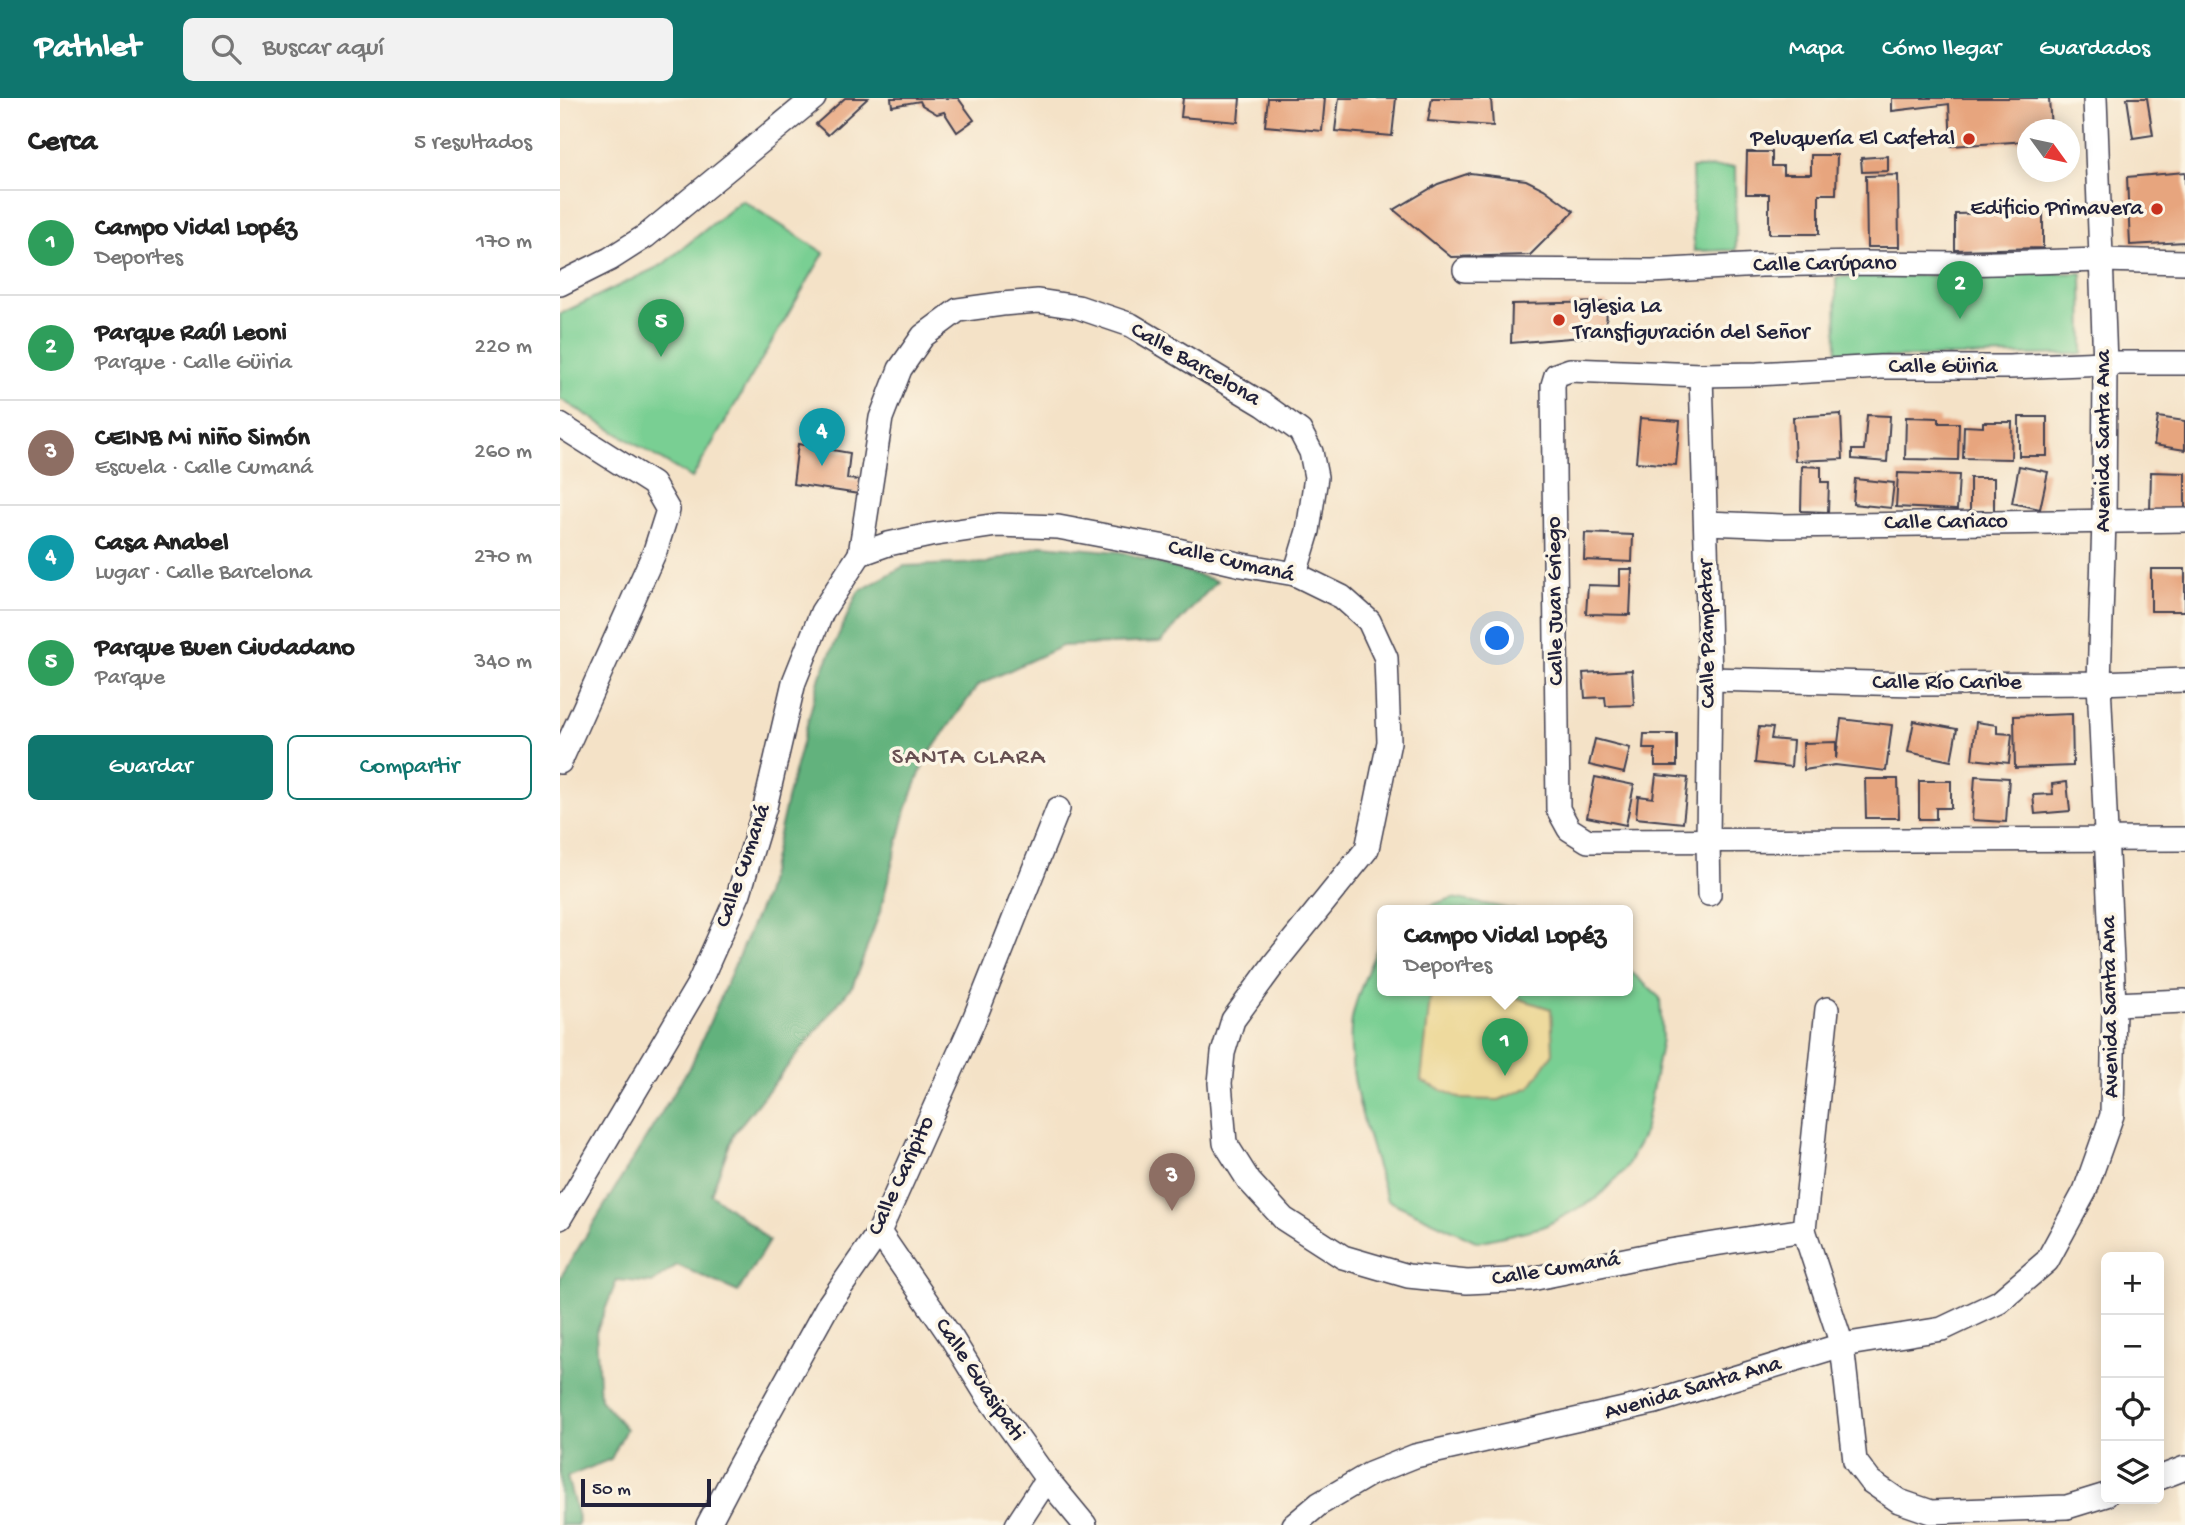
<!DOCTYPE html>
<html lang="es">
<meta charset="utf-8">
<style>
:root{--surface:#fff;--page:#f2f2f2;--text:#222;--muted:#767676;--line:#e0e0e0;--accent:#0f766e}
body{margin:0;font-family:"Gochi Hand",sans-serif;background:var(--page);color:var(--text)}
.controls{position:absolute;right:21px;bottom:21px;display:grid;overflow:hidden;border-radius:10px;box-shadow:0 4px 18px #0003}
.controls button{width:63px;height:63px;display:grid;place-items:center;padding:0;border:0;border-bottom:2px solid var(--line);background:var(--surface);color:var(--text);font:35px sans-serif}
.compass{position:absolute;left:1457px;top:21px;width:63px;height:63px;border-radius:50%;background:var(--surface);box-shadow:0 4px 18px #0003;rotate:123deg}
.scale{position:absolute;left:21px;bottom:18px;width:130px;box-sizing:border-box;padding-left:7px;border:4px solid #22223b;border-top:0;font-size:19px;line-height:24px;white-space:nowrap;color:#22223b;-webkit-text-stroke:5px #fcf5e5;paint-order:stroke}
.you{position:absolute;left:938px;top:541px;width:24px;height:24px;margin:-18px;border:5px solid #fff;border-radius:50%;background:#1a73e8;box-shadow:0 0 0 10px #1a73e833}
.badge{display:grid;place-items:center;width:46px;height:46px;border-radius:50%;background:var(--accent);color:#fff;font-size:23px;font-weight:700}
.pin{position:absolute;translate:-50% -58px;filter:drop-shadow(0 2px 4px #0008)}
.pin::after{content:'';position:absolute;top:37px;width:24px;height:21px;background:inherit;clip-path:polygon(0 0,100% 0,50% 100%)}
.popup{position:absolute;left:817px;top:807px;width:256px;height:91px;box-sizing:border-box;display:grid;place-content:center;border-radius:10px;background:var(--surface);filter:drop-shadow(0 2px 5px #0005);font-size:23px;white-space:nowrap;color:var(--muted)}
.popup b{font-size:26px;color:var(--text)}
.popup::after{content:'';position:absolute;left:50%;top:100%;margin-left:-14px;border:14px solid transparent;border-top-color:var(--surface)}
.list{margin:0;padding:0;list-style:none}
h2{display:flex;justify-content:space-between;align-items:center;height:91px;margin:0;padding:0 28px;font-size:30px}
h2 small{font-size:23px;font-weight:400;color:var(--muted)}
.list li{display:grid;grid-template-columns:46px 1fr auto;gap:21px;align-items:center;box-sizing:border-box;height:105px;padding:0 28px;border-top:2px solid var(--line)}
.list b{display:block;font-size:26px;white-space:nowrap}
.list p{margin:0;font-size:23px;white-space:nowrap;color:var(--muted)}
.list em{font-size:23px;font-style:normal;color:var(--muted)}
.actions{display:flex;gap:14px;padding:21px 28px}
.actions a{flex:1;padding:16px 0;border:2px solid var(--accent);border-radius:10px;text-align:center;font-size:24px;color:var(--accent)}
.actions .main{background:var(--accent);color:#fff}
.icon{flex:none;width:38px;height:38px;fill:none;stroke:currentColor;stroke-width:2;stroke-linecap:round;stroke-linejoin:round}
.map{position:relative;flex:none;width:1625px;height:1427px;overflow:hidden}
header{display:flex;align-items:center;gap:42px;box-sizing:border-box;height:98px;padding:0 35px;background:var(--accent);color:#fff}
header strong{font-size:33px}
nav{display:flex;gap:38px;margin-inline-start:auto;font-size:24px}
.search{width:490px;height:63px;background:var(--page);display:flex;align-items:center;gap:18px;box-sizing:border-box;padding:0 24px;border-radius:10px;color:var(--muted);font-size:26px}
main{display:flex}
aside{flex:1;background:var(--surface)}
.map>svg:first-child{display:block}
</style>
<header>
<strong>Pathlet</strong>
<div class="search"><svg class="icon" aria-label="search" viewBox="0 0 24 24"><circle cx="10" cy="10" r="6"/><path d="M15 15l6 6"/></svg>Buscar aquí</div>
<nav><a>Mapa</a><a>Cómo llegar</a><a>Guardados</a></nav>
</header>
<main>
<aside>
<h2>Cerca<small>5 resultados</small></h2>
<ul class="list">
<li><span class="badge" style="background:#2e9e5b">1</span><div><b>Campo Vidal Lopéz</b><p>Deportes</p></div><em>170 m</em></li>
<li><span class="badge" style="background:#2e9e5b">2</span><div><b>Parque Raúl Leoni</b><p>Parque · Calle Güiria</p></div><em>220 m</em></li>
<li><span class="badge" style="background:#8d6e63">3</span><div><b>CEINB Mi niño Simón</b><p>Escuela · Calle Cumaná</p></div><em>260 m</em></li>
<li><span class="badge" style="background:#0f9aa8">4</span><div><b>Casa Anabel</b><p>Lugar · Calle Barcelona</p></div><em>270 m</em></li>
<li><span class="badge" style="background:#2e9e5b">5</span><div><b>Parque Buen Ciudadano</b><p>Parque</p></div><em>340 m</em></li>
</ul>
<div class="actions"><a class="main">Guardar</a><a>Compartir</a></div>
</aside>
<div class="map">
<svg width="1625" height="1427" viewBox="0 0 1625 1427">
<rect width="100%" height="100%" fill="#fcf5e5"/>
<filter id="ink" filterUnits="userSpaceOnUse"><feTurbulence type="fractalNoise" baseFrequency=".0143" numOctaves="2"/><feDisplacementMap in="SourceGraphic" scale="14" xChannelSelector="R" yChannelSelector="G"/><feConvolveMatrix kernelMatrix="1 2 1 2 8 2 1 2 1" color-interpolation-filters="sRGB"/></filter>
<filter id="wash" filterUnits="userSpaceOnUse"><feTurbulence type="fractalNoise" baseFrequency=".00686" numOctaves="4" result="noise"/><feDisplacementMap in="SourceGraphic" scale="28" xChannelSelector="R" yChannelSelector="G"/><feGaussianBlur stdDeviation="1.57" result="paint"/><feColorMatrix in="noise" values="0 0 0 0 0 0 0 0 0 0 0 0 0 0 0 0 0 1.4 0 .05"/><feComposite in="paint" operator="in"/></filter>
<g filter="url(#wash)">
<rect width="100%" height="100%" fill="#f4e2c7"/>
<g fill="#79cf93" stroke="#4e7867" stroke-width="2">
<polygon points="1175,69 1176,152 1134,153 1132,70"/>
<polygon points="182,102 264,155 132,380 0,301 0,216 102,167"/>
<polygon points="1522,175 1523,256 1277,260 1276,179"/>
<polygon points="892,800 956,812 858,812"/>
<path d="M 822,838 L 822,892 L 1068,892 L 1068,871 L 1100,900 L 1102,941 L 1084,1035 L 1065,1072 L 1036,1101 L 983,1129 L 918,1144 L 827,1102 C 812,1050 787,984 791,929 C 793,901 812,865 822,838 Z"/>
</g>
<polygon fill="#62b27d" stroke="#426a5c" stroke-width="2" points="483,447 561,454 657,483 601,544 502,548 418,587 366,660 346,712 320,814 293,887 174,1035 151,1096 194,1129 209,1143 178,1194 117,1167 92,1185 57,1182 36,1235 40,1301 66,1331 51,1361 7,1379 19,1423 17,1427 0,1427 0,1180 132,965 205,797 228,697 260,578 298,494 344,468 427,465"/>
<polygon fill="#eeda9e" stroke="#887e6c" stroke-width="2" points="871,892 932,892 991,911 993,955 970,989 939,1002 902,1001 861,983"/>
<g id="blocks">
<g fill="#e7a57e">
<polygon points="285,0 308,0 268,37 256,26"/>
<polygon points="331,0 398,0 414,22 397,34 384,14 377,16 362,7 360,3 332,8"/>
<polygon points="623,0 680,0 678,24 621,19"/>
<polygon points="708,0 765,0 762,33 705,28"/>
<polygon points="779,0 836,0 832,38 775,33"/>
<polygon points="872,0 931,0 933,28 868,23"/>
<polygon points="1332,0 1489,0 1491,32 1468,32 1468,43 1391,48 1389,6 1332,13"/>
<polygon points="1567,0 1587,0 1593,37 1573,40"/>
<polygon points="1187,54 1212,54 1212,68 1223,68 1223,76 1251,76 1251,57 1277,57 1276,96 1259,96 1259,136 1209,136 1209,96 1186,96"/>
<polygon points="1328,58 1328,73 1302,74 1301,60"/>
<polygon points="1625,74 1625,144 1570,147 1567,79"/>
<polygon points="910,75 966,82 984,91 1014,113 970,157 891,159 834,112 878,86"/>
<polygon points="1338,77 1339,149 1307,149 1306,78"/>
<polygon points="1483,114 1483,150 1395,152 1395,116"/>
<polygon points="1047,204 1046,237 951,245 952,206"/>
<polygon points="1281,316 1283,361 1235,363 1233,319"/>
<polygon points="1307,317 1330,318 1327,364 1292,361 1292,352 1304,352"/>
<polygon points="1346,319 1379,320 1379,325 1399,325 1398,362 1345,361"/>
<rect x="1459" y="319" width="28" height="39"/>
<polygon points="1598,319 1625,323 1625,352 1594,347"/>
<polygon points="1080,320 1120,323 1116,367 1076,364"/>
<polygon points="1423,324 1452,324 1451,361 1403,360 1404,328 1423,329"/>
<polygon points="238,346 290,355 287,381 301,382 299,396 233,386"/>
<polygon points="1242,368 1261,369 1261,384 1269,384 1268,414 1241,413"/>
<polygon points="1459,368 1488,374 1480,411 1452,405"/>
<polygon points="1591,374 1625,375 1625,415 1590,414"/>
<polygon points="1338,375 1399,377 1397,412 1336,409"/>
<rect x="1410" y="380" width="24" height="33"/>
<polygon points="1295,381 1334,385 1331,410 1293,406"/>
<polygon points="1025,435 1073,437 1072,464 1024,462"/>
<polygon points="1060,471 1072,471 1070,517 1026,516 1028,487 1060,488"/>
<rect x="1591" y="471" width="34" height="42"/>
<polygon points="1072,572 1074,607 1046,608 1045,599 1025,600 1023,575"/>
<polygon points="1512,616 1513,668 1455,670 1454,618"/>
<polygon points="1281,621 1332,627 1326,673 1275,667 1244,672 1243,645 1276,644 1276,661"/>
<polygon points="1354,623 1397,631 1391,663 1348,654"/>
<polygon points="1416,624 1437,627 1437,635 1452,636 1449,665 1412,661"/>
<polygon points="1199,629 1213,630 1211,641 1233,643 1231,669 1195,665"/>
<polygon points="1084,636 1117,636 1117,668 1095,668 1095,651 1083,651"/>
<polygon points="1035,641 1070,650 1064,675 1029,667"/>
<polygon points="1096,677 1128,680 1123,725 1076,720 1078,698 1093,700"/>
<polygon points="1415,678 1449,680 1446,724 1412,722"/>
<polygon points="1035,679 1074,687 1066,727 1027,719"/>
<polygon points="1305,681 1338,681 1339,720 1306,720"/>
<polygon points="1359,683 1391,683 1391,710 1376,710 1376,721 1359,721"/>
<polygon points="1507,684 1510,713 1475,716 1473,697 1493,696 1492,686"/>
</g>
</g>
</g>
<g filter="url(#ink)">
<use href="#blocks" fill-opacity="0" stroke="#423f50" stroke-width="2"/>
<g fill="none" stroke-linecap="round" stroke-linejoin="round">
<defs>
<g id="minor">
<polyline points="905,172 1092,173 1201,167 1303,165 1399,166 1541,162 1625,164"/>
<polyline points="0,186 50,161 86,138 254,0"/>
<polyline points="1625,265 1545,265 1449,269 1320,269 1197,276 1141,277 1010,272 996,277 993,287 998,711 1009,731 1028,743 1625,741"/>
<polyline points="1141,277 1150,581 1148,743 1149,796"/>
<polyline points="0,327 93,386 108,412 95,453 0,664"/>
<polyline points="1146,425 1223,428 1625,422"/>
<polyline points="300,456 321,320 340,271 363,238 398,212 442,206 478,203 518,209 571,227 704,307 740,333 751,354 756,379 748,433 735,476"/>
<polyline points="1150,581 1355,586 1539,585 1625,582"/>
<polyline points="1554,906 1625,903"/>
<polyline points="1267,911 1244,1132 1282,1247 1295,1363 1310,1383 1339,1403 1371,1414 1507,1409 1546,1397"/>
<polyline points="0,1120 138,887 179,795 205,709 234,584 262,514 300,456 328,446 370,437 437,427 498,429 600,448 682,467 735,476 782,499 809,523 826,560 829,644 807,751 714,866 673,922 663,955 660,985 665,1045 689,1083 724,1121 783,1159 848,1178 907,1184 971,1181 1109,1153 1244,1132"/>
<polyline points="319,1134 391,1239 428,1299 487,1381 525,1427"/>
<polyline points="1599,1380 1625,1370"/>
<polyline points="148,1427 179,1368 267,1209 319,1134 413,924 498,711"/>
<polyline points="457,1427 487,1381"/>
<polyline points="734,1427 759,1406 810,1376 855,1358 1095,1304 1282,1247 1382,1231 1439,1204 1487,1163 1525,1093 1552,1017 1554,906 1539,585 1544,422 1545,265 1535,0"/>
</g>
</defs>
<use href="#minor" stroke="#423f50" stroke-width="26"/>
<use href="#minor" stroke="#fff" stroke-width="23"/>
</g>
</g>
<g fill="#c8321e" stroke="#fcf5e5" stroke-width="2.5">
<circle cx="1409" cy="41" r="7"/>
<circle cx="1597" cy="111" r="7"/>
<circle cx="999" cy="222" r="7"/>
</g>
<g text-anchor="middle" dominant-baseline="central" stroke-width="7" stroke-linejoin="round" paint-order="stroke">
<g font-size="23" fill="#22223b" stroke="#fcf5e5" text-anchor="end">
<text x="1395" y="41">Peluquería El Cafetal</text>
<text x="1583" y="111">Edificio Primavera</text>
<text x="1013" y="209" text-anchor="start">Iglesia La<tspan x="1013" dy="26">Transfiguración del Señor</tspan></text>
</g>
<g font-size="23" fill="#22223b" stroke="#fcf5e5">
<text transform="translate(1265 167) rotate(-1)">Calle Carúpano</text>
<text transform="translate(635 267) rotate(30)">Calle Barcelona</text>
<text x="1383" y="269">Calle Güiria</text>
<text transform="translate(1544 343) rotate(-90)">Avenida Santa Ana</text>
<text transform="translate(1386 425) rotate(-1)">Calle Cariaco</text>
<text transform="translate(671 464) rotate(13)">Calle Cumaná</text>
<text transform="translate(996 503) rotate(-91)">Calle Juan Griego</text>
<text transform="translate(1148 536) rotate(-91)">Calle Pampatar</text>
<text x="1387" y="585">Calle Río Caribe</text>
<text transform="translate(184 768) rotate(-71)">Calle Cumaná</text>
<text transform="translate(1551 909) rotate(-91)">Avenida Santa Ana</text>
<text transform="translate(342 1078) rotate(-65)">Calle Caripito</text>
<text transform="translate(996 1172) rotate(-9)">Calle Cumaná</text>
<text transform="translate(419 1282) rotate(56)">Calle Guasipati</text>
<text transform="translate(1133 1291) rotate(-16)">Avenida Santa Ana</text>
</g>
<g font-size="24" letter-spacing="2" fill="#675052" stroke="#fcf5e5">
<text x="409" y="660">SANTA CLARA</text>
</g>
</g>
</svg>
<div class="controls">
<button>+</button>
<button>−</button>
<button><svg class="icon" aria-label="locate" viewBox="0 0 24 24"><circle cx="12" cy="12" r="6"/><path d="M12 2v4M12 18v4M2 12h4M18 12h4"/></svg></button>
<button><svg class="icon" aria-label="layers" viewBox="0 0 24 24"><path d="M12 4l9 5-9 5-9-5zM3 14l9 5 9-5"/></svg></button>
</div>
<svg class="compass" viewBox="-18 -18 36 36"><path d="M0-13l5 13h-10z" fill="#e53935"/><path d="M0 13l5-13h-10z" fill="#767676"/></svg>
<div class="scale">50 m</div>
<div class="you"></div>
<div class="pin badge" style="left:945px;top:978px;background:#2e9e5b">1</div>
<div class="popup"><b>Campo Vidal Lopéz</b>Deportes</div>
<div class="pin badge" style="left:1400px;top:221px;background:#2e9e5b">2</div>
<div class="pin badge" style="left:612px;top:1113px;background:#8d6e63">3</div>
<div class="pin badge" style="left:262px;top:368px;background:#0f9aa8">4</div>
<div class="pin badge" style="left:101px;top:259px;background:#2e9e5b">5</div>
</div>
</main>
